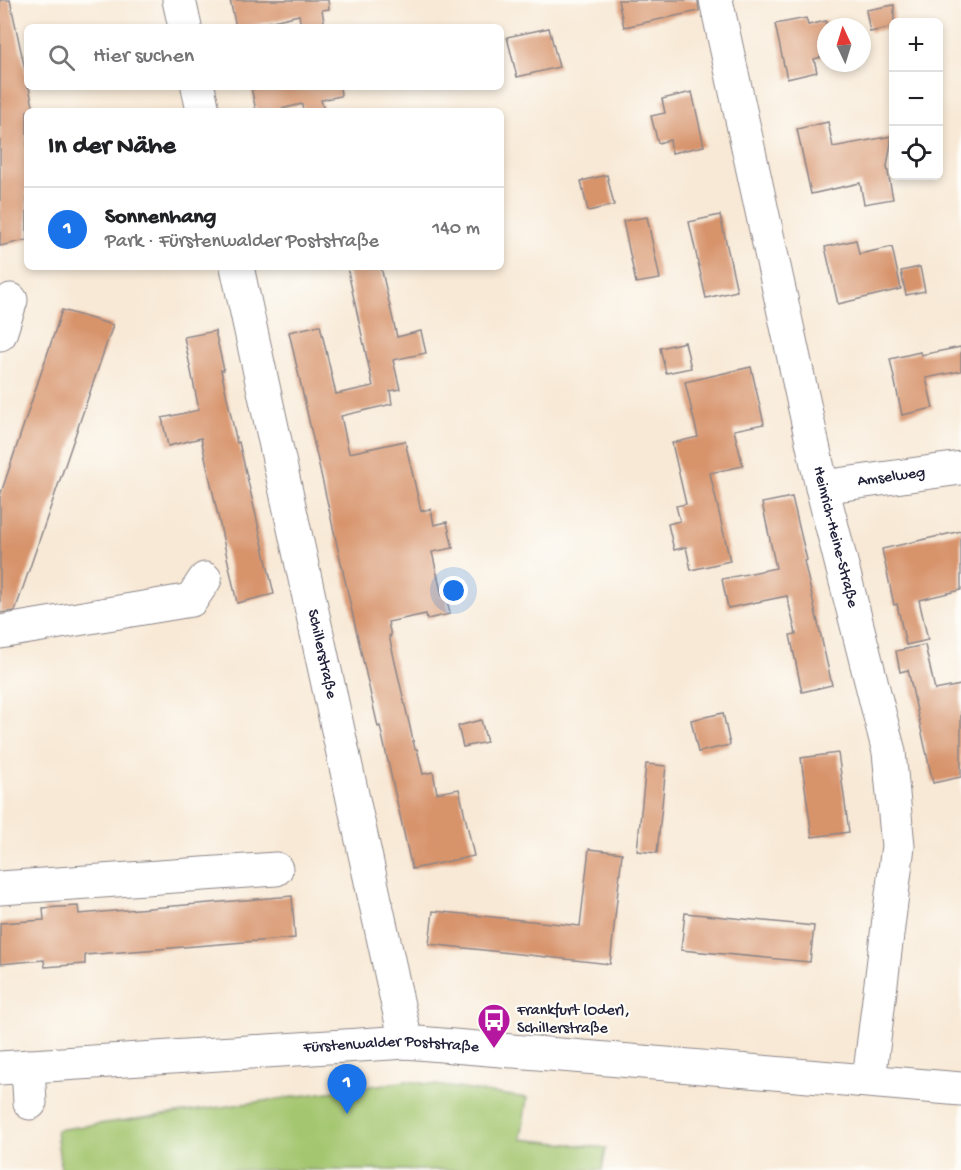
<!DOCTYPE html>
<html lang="de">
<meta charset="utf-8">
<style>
:root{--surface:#fff;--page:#f2f2f2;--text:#202124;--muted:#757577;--line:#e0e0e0;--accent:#1a73e8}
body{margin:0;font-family:"Gochi Hand",sans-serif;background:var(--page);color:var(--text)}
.controls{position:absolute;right:18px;top:18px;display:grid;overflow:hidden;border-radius:9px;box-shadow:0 3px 9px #0003}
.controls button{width:54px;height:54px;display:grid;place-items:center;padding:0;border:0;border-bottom:2px solid var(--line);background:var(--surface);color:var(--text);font:30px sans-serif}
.compass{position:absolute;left:817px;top:18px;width:54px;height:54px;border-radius:50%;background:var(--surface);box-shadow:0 3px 9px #0003;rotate:356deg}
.you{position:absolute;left:454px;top:591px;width:21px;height:21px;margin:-15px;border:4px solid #fff;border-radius:50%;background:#1a73e8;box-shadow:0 0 0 9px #1a73e833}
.badge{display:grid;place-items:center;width:39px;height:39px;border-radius:50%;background:var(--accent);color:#fff;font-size:20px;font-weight:700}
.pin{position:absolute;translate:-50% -50px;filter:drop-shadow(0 2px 3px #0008)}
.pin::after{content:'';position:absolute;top:32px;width:21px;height:18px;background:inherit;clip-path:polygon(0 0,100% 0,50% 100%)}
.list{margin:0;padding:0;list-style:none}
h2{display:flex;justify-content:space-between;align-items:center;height:78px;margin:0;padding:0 24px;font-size:26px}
h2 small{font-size:20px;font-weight:400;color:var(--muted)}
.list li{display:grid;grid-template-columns:39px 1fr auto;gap:18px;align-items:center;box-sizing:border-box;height:84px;padding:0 24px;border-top:2px solid var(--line)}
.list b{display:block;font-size:22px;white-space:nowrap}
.list p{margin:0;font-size:20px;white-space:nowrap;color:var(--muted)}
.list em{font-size:20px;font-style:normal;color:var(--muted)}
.icon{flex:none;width:33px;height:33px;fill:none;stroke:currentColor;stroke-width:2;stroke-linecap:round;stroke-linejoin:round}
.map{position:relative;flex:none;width:961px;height:1170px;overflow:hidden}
.search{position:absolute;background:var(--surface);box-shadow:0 3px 9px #0003;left:24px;top:24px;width:480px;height:66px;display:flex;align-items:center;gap:15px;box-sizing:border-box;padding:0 21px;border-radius:9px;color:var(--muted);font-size:22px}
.panel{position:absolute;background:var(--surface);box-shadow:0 3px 9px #0003;left:24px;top:108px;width:480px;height:162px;border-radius:9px}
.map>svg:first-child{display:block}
</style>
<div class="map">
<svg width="961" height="1170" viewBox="0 0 961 1170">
<rect width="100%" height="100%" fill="#fdfcf7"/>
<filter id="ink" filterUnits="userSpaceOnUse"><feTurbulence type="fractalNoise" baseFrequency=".0167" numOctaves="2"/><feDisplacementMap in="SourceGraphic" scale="12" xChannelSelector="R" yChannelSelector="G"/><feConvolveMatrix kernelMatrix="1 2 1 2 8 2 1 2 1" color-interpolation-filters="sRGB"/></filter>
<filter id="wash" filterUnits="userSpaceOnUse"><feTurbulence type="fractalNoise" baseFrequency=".008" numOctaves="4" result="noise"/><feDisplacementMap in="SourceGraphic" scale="24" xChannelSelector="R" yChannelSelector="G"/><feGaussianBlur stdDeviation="1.35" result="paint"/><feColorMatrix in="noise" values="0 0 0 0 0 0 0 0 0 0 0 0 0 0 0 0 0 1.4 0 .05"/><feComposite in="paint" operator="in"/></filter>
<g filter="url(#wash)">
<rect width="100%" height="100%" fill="#f8e9d6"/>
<polygon fill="#a4c66f" stroke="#637455" stroke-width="1.5" points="407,1081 527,1098 521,1139 606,1148 602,1170 61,1170 56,1130"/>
<g id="blocks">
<g fill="#d7936b">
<polygon points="0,0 10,0 27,79 27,87 29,87 34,111 27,111 27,240 0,246"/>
<polygon points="230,0 328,0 329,9 322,10 325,27 301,27 299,15 247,27 236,27"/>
<polygon points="618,0 698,0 699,11 624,27"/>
<polygon points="894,5 894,27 870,32 866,10"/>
<polygon points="806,18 808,25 826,21 826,56 814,59 817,72 787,79 775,24"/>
<polygon points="549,28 559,67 517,77 507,37"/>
<polygon points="251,87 340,87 341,96 321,100 324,111 303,111 302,104 273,111 256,111"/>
<polygon points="692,92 704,146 672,153 670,140 658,143 651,116 665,113 662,99"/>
<polygon points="828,122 833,147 892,136 887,167 893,199 864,204 860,183 811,194 797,129"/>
<polygon points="607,175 614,205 588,211 581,181"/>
<polygon points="720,215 737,291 706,298 689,222"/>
<polygon points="647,217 660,279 636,283 623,221"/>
<polygon points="856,240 859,254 892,247 901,289 838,304 825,247"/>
<polygon points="347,267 381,267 397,337 421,331 426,353 393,360 400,389 390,391 392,404 341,416 349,453 405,441 421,511 431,509 434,525 447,522 453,548 432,552 442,596 446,595 450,614 427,619 426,614 388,622 391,636 389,636 415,749 417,749 423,774 433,772 437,793 459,789 474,856 412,869 380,726 378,727 289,332 320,325 336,394 373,386"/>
<polygon points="920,267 925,291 906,295 901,271"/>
<polygon points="62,310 113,325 15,611 0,613 0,496"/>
<polygon points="215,331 224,370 221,370 237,443 239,442 274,594 237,603 201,438 168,446 162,418 199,410 184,337"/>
<polygon points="685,342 691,368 666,373 660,348"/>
<polygon points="961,347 961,371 926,378 933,408 902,415 890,359 920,352 921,355"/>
<polygon points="751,367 764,424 734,430 743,466 710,473 730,561 691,570 686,547 674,550 668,524 680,521 676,506 686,504 672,443 698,437 685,382"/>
<polygon points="792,497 807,560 804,561 832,685 802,692 790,635 796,634 787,596 728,608 722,579 776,568 762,503"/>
<polygon points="961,531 961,590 919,600 928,640 906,645 897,604 894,605 882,549"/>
<polygon points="925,645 935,690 961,685 961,777 933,783 908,670 900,672 896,651"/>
<polygon points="723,713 730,745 698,752 691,720"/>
<polygon points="481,720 487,742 463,747 458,726"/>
<polygon points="838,753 849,832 812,837 801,758"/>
<polygon points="646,764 666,766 657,853 637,851"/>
<polygon points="589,849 622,853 610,964 429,944 433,911 580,926"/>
<polygon points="292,896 295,938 85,955 85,964 45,967 44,960 0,964 0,923 44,920 43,908 78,906 79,914"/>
<polygon points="685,913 814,926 810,962 681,950"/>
</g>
</g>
</g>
<g filter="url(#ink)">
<use href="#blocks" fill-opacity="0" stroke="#8d8688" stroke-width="1.5"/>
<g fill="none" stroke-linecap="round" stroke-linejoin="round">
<defs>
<g id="minor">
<polyline points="179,0 185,27"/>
<path id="s1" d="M 716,0 L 822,487 L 889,752 L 898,846 L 869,1080"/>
<polyline points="198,87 203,111"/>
<path id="s2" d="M 237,267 L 406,1042"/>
<polyline points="0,334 11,300"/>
<path id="s3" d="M 822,487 L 961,468"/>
<polyline points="0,632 191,600 205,579"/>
<polyline points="0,888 276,869"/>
<polyline points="28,1066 30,1103"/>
<path id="s4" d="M 0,1068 L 406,1042 L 961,1089"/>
</g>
</defs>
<use href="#minor" stroke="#8d8688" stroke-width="35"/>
<use href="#minor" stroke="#fff" stroke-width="33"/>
</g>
</g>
<defs>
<symbol id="bus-pin" viewBox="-11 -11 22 30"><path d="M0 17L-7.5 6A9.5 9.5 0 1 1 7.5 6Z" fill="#b5179e" stroke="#fdfcf7"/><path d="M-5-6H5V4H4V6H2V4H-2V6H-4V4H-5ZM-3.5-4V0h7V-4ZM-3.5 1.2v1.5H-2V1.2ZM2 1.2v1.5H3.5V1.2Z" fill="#fff"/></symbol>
</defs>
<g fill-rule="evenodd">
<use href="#bus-pin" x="475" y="1001" width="38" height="52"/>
</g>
<g text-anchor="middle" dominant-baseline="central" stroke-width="4.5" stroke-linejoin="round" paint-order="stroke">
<g font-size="16" fill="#22223b" stroke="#fdfcf7">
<text stroke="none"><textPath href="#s3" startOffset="70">Amselweg</textPath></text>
<text stroke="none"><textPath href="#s1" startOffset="550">Heinrich-Heine-Straße</textPath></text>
<text stroke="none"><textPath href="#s2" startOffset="396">Schillerstraße</textPath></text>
<text stroke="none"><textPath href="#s4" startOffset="392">Fürstenwalder Poststraße</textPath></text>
</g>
<g font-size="16" fill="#22223b" stroke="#fdfcf7" text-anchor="start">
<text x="517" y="1011">Frankfurt (Oder),<tspan x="517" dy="18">Schillerstraße</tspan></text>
</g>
</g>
</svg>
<div class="controls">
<button>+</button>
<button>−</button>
<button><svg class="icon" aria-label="locate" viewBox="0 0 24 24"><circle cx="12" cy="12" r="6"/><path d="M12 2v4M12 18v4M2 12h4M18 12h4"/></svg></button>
</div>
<svg class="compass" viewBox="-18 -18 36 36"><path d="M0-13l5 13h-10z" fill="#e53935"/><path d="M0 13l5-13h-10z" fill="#757577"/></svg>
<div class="you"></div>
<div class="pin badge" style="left:347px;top:1114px">1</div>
<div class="search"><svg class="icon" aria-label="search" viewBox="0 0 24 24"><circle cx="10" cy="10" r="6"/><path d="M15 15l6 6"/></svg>Hier suchen</div>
<section class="panel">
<h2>In der Nähe<small></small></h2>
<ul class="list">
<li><span class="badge">1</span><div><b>Sonnenhang</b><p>Park · Fürstenwalder Poststraße</p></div><em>140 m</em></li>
</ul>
</section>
</div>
